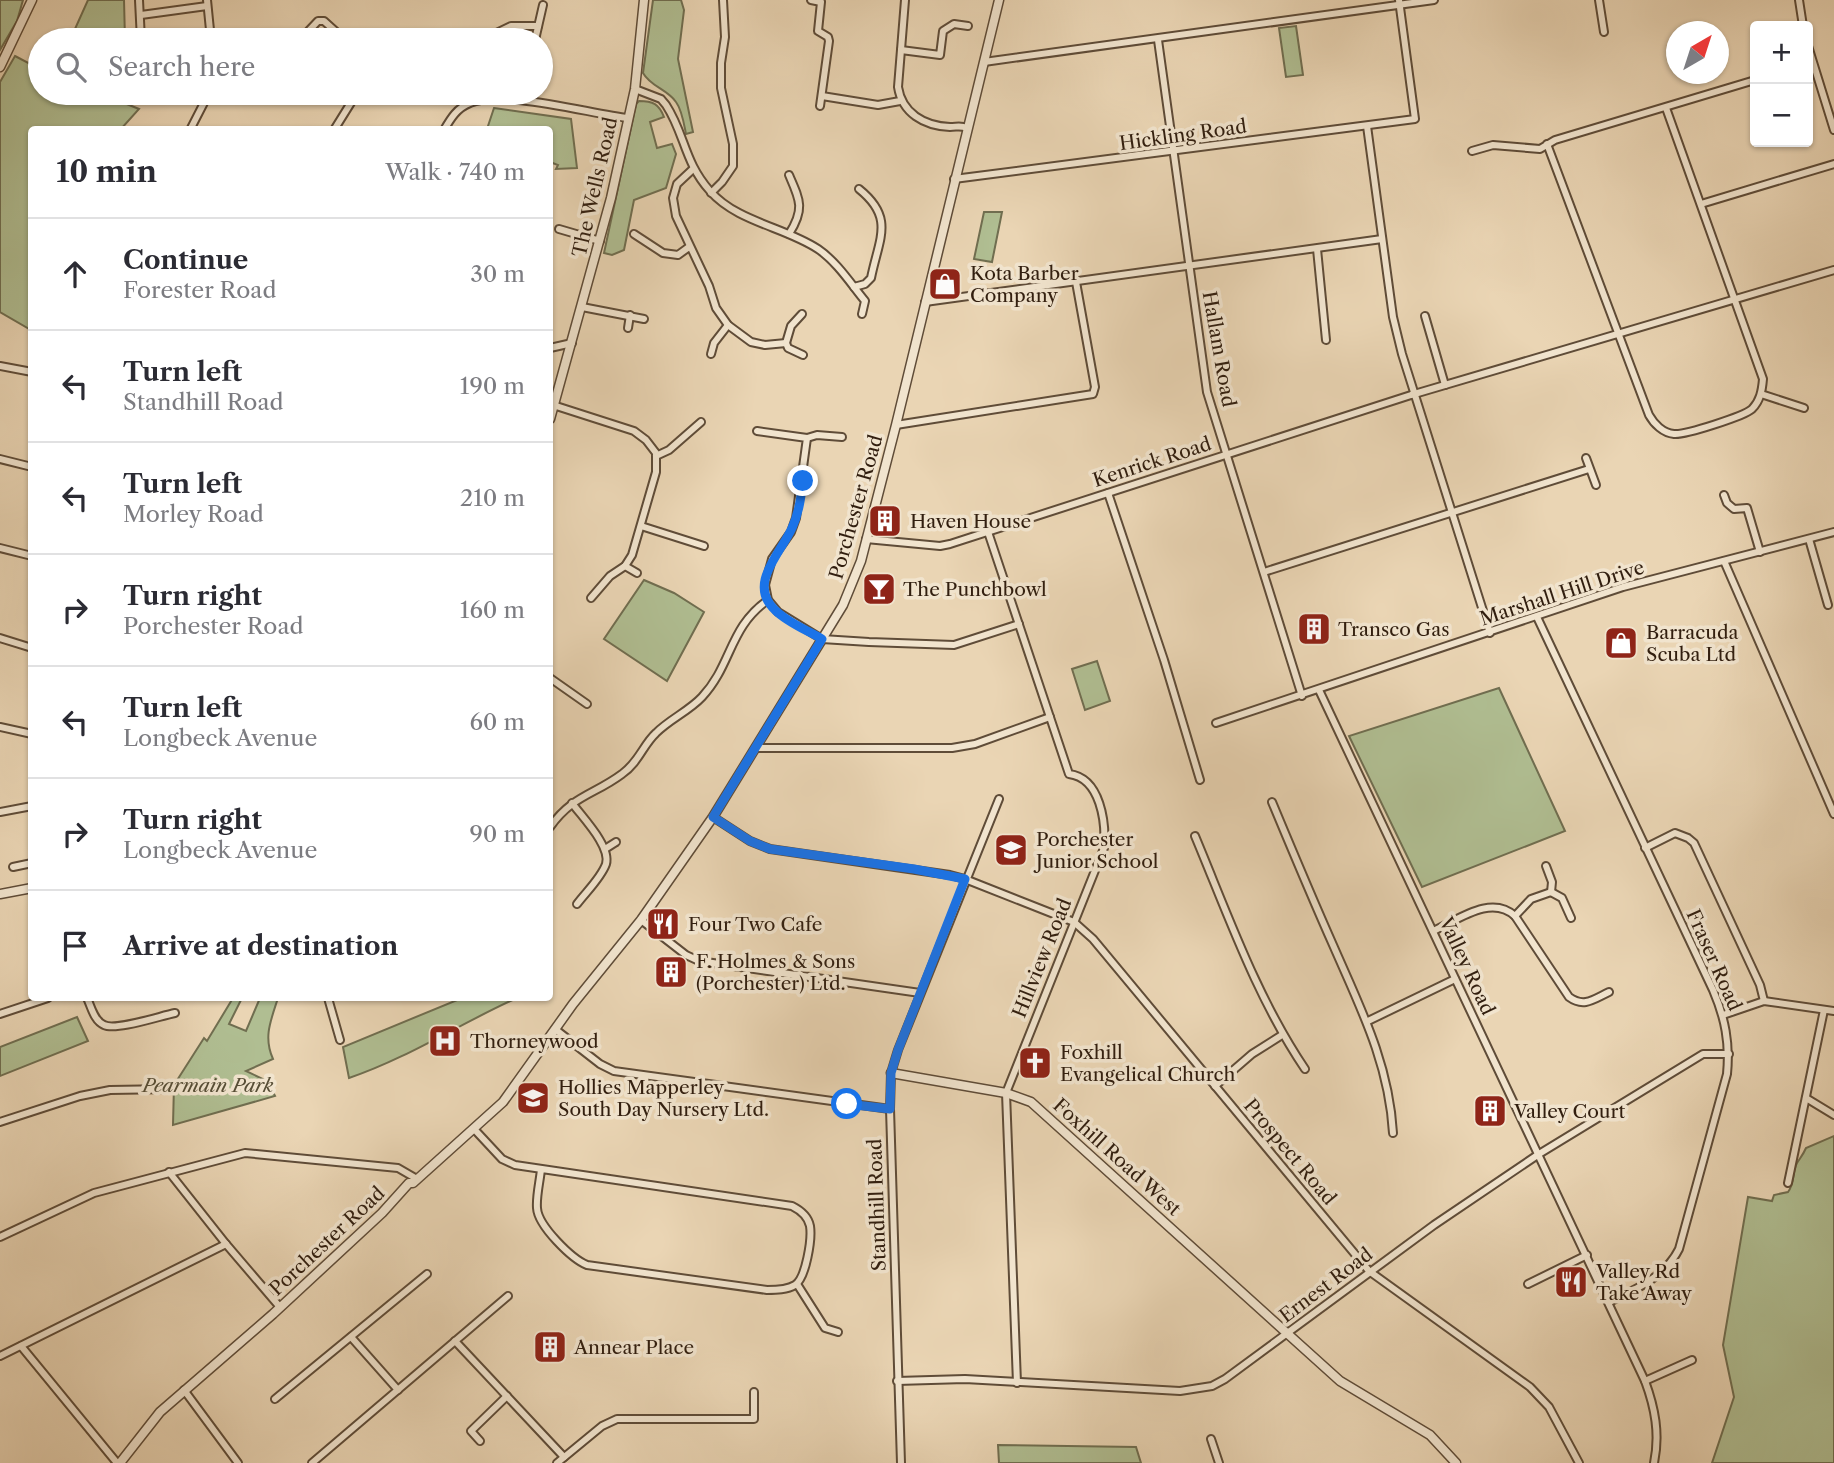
<!DOCTYPE html>
<meta charset="utf-8">
<style>
:root{--surface:#fff;--page:#f2f2f3;--text:#2b2b33;--muted:#7c7c81;--line:#e1e1e2}
body{margin:0;font-family:"Libre Caslon Text",serif;background:var(--page);color:var(--text)}
.controls{position:absolute;right:21px;top:21px;display:grid;overflow:hidden;border-radius:7px;box-shadow:0 2px 5px #0004}
.controls button{width:63px;height:63px;display:grid;place-items:center;padding:0;border:0;border-bottom:2px solid var(--line);background:var(--surface);color:var(--text);font:35px sans-serif}
.compass{position:absolute;left:1666px;top:21px;width:63px;height:63px;border-radius:50%;background:var(--surface);box-shadow:0 2px 5px #0004;rotate:39deg}
.stop{position:absolute;width:21px;height:21px;margin:-16px;border:5px solid #1a73e8;border-radius:50%;background:#fff}
.stop.end{background:#1a73e8;border-color:#fff;box-shadow:0 2px 7px #0008}
.list{margin:0;padding:0;list-style:none}
h2{display:flex;justify-content:space-between;align-items:center;height:91px;margin:0;padding:0 28px;font-size:30px}
h2 small{font-size:23px;font-weight:400;color:var(--muted)}
.list li{display:grid;grid-template-columns:46px 1fr auto;gap:21px;align-items:center;box-sizing:border-box;height:112px;padding:0 28px;border-top:2px solid var(--line)}
.list b{display:block;font-size:26px;white-space:nowrap}
.list p{margin:0;font-size:23px;white-space:nowrap;color:var(--muted)}
.list em{font-size:23px;font-style:normal;color:var(--muted)}
.icon{flex:none;width:38px;height:38px;fill:none;stroke:currentColor;stroke-width:2;stroke-linecap:round;stroke-linejoin:round}
.map{position:relative;flex:none;width:1834px;height:1463px;overflow:hidden}
.search{position:absolute;background:var(--surface);box-shadow:0 2px 5px #0004;left:28px;top:28px;width:525px;height:77px;display:flex;align-items:center;gap:18px;box-sizing:border-box;padding:0 24px;border-radius:38px;color:var(--muted);font-size:26px}
.panel{position:absolute;background:var(--surface);box-shadow:0 2px 5px #0004;left:28px;top:126px;width:525px;height:875px;border-radius:7px}
.map>svg:first-child{display:block}
</style>
<div class="map">
<svg width="1834" height="1463" viewBox="0 0 1834 1463">
<rect width="100%" height="100%" fill="#ead5b4"/>
<filter id="stains"><feTurbulence type="fractalNoise" baseFrequency=".00286" numOctaves="4"/><feColorMatrix values="0 0 0 0 .2 0 0 0 0 .09 0 0 0 0 .02 0 0 0 .5 -.17"/></filter>
<radialGradient id="worn" r=".72"><stop offset=".6" stop-color="#630" stop-opacity="0"/><stop offset="1" stop-color="#630" stop-opacity=".3"/></radialGradient>
<g fill="#b0be92" stroke="#706e50" stroke-width="2">
<polygon points="0,0 23,0 17,21 0,50"/>
<polygon points="88,0 124,0 125,40 70,40"/>
<path d="M 653,0 L 681,0 L 684,10 L 678,59 L 693,132 L 686,134 C 684,124 682,110 676,102 C 667,89 651,87 643,73 Z"/>
<polygon points="1296,26 1303,75 1286,77 1279,28"/>
<polygon points="15,56 40,69 40,93 118,93 117,100 139,109 121,129 32,130 31,330 0,312 0,82"/>
<path d="M 639,101 C 653,101 659,104 664,117 L 650,122 L 657,148 L 672,144 L 676,154 L 666,188 L 634,200 L 624,250 L 612,255 L 604,253 L 636,104 Z"/>
<polygon points="494,108 571,119 577,168 556,169 558,165 550,162 550,130 487,129"/>
<polygon points="984,212 1002,212 992,262 974,259"/>
<polygon points="644,580 674,593 704,612 667,681 604,639"/>
<polygon points="1097,661 1110,701 1085,710 1072,669"/>
<polygon points="1499,688 1565,831 1422,887 1349,736"/>
<path d="M 233,998 L 242,998 L 229,1024 L 246,1031 L 260,998 L 278,998 C 271,1020 263,1037 273,1059 L 246,1071 L 267,1081 L 275,1096 L 173,1125 L 174,1085 L 204,1038 L 207,1041 Z"/>
<path d="M 462,998 L 517,998 C 461,1023 408,1058 349,1078 L 343,1047 Z"/>
<polygon points="77,1017 88,1041 0,1076 0,1047"/>
<path d="M 1834,1136 L 1834,1463 L 1712,1463 L 1734,1397 L 1723,1345 L 1748,1197 L 1772,1201 L 1774,1195 L 1788,1192 C 1795,1183 1792,1172 1797,1163 C 1800,1158 1803,1155 1806,1148 Z"/>
<polygon points="998,1445 1136,1447 1141,1463 999,1463"/>
</g>
<g fill="none" stroke-linecap="round" stroke-linejoin="round">
<defs>
<g id="minor">
<polyline points="139,0 141,40"/>
<polyline points="207,0 211,40"/>
<polyline points="811,0 821,2 818,31 828,37 829,41 820,106"/>
<path d="M 905,0 L 898,87 C 902,113 924,126 950,127 C 957,127 960,125 967,128"/>
<polyline points="1599,0 1604,32"/>
<polyline points="1799,0 1803,26"/>
<polyline points="141,15 207,6"/>
<polyline points="300,40 318,21 324,21 345,40"/>
<polyline points="422,40 444,37 456,40"/>
<polyline points="482,40 511,26 538,26"/>
<polyline points="535,40 543,5"/>
<polyline points="1158,40 1207,392 1302,696"/>
<polyline points="1808,46 1834,130"/>
<polyline points="901,50 940,55 943,31 954,24 968,26"/>
<polyline points="984,62 1434,0"/>
<path d="M 635,89 L 661,99 L 666,105 C 685,134 684,162 710,191 C 737,222 785,227 818,249 C 837,262 851,284 865,301 L 862,314"/>
<polyline points="822,96 878,105 900,101"/>
<polyline points="1367,126 1393,317 1402,354 1490,633"/>
<polyline points="190,130 209,93"/>
<polyline points="334,130 357,93"/>
<path d="M 444,130 C 451,118 457,108 470,103 C 502,89 591,114 628,118"/>
<path d="M 1547,144 L 1649,415 C 1654,424 1663,433 1674,434 C 1686,435 1744,416 1752,409 C 1760,401 1762,391 1763,379 L 1666,108"/>
<polyline points="1472,151 1493,145 1540,149 1555,140 1755,80"/>
<polyline points="693,169 677,184 673,198 676,216 709,286 716,308 728,325 751,342 765,345 786,343 788,348 803,355"/>
<polyline points="954,179 1415,119 1399,0"/>
<polyline points="711,193 722,182 733,166 733,144 721,88 721,63 725,37 723,0"/>
<polyline points="1701,204 1834,164"/>
<polyline points="559,229 600,241"/>
<polyline points="634,234 663,253 678,255 689,247"/>
<path d="M 789,234 C 805,209 800,200 789,175"/>
<polyline points="1317,249 1326,340"/>
<path d="M 854,287 L 865,284 L 871,278 C 879,238 895,218 859,189"/>
<polyline points="925,302 1382,239"/>
<polyline points="582,307 644,319"/>
<polyline points="1425,316 1445,385"/>
<polyline points="628,328 630,315"/>
<polyline points="786,343 791,326 802,314"/>
<polyline points="550,348 572,343"/>
<polyline points="711,354 714,343 728,325"/>
<polyline points="0,366 32,372"/>
<polyline points="1761,394 1804,408"/>
<polyline points="553,405 634,431 646,440 656,453 656,472 632,555 625,566 610,576 591,598"/>
<polyline points="896,425 1093,394 1095,387 1076,282"/>
<polyline points="757,431 807,438 796,518 791,532 772,559 765,585 768,600 778,612 822,639 869,642 954,645 1019,624"/>
<polyline points="807,438 817,435 842,437"/>
<polyline points="656,456 669,450 701,422"/>
<polyline points="1586,458 1596,485"/>
<polyline points="0,459 32,467"/>
<polyline points="1108,493 1164,660 1200,780"/>
<polyline points="1724,495 1727,503 1734,509 1747,508 1760,552"/>
<polyline points="641,526 704,546"/>
<path d="M 988,532 L 1069,774 C 1101,778 1106,823 1104,848 L 1006,1093 L 1017,1383"/>
<polyline points="866,539 940,546 950,544 1411,395 1834,270"/>
<polyline points="1809,539 1828,605"/>
<polyline points="0,548 32,556"/>
<polyline points="1724,561 1834,814"/>
<polyline points="625,566 637,573"/>
<polyline points="1264,572 1589,469"/>
<path d="M 1537,617 L 1713,990 C 1725,1018 1730,1043 1727,1074 L 1679,1249 C 1665,1277 1635,1290 1609,1302"/>
<polyline points="0,638 32,648"/>
<polyline points="550,678 587,704"/>
<path d="M 1319,690 L 1645,1381 C 1655,1408 1660,1434 1654,1463"/>
<polyline points="1216,723 1623,587 1834,532"/>
<polyline points="0,727 32,734"/>
<polyline points="756,748 952,748 975,744 1050,717"/>
<path d="M 1272,802 C 1292,850 1312,898 1333,945 C 1360,1007 1389,1063 1393,1133"/>
<path d="M 572,803 C 582,817 611,846 606,864 C 601,878 586,892 577,904"/>
<polyline points="0,812 32,806"/>
<polyline points="713,817 750,841 770,849 950,875 965,879 1074,922 1093,939 1369,1271 1530,1387 1549,1407 1579,1463"/>
<path d="M 550,827 C 573,795 594,795 622,774 C 639,762 643,745 656,733 C 670,719 689,711 702,697 C 732,665 729,627 768,600"/>
<path d="M 1195,836 C 1228,915 1257,998 1305,1069"/>
<polyline points="1645,848 1675,833 1688,838 1694,843 1760,985 1764,1001"/>
<polyline points="605,849 616,842"/>
<polyline points="1546,866 1552,882 1551,892"/>
<polyline points="13,867 32,863"/>
<polyline points="1515,916 1531,899 1551,892 1562,898 1571,918"/>
<polyline points="641,920 686,955 699,961 920,993"/>
<path d="M 1433,931 C 1458,920 1491,894 1515,916 L 1569,997 C 1584,1008 1594,999 1609,992"/>
<path d="M 87,998 C 91,1006 94,1021 104,1025 C 116,1031 160,1016 175,1013"/>
<polyline points="328,998 340,1040"/>
<polyline points="0,1014 48,998"/>
<polyline points="1723,1015 1764,1001 1834,1011"/>
<polyline points="1368,1021 1455,979"/>
<polyline points="555,1029 600,1064 614,1071 890,1109"/>
<polyline points="1215,1086 1252,1054 1282,1035"/>
<polyline points="1806,1098 1834,1115"/>
<polyline points="0,1122 80,1096 110,1090 172,1089"/>
<path d="M 475,1130 L 502,1159 L 515,1165 L 792,1206 C 800,1210 808,1216 810,1226 C 812,1239 806,1278 795,1285 C 787,1290 776,1290 767,1290 L 587,1265 C 572,1259 538,1226 537,1208 C 536,1196 540,1181 541,1169"/>
<polyline points="169,1172 226,1244 279,1306"/>
<polyline points="1788,1183 1824,1010"/>
<polyline points="0,1237 94,1193 245,1153 398,1168 417,1179"/>
<polyline points="797,1284 825,1328 838,1332"/>
<polyline points="1528,1284 1587,1255"/>
<polyline points="351,1337 398,1390"/>
<polyline points="455,1341 564,1457"/>
<polyline points="21,1346 117,1463"/>
<polyline points="0,1356 226,1244"/>
<polyline points="897,1381 965,1379 1180,1391 1212,1386 1225,1379 1434,1225 1539,1154 1703,1054 1729,1054"/>
<polyline points="1645,1381 1692,1360"/>
<polyline points="184,1390 238,1463"/>
<polyline points="275,1399 427,1274"/>
<polyline points="1211,1439 1219,1463"/>
<polyline points="480,1441 471,1431 507,1396"/>
<polyline points="312,1463 508,1296"/>
<polyline points="557,1463 602,1426 617,1419 754,1419 754,1392"/>
<polyline points="901,1463 890,1109 891,1073 898,1050 999,799"/>
</g>
<g id="tertiary">
<polyline points="0,67 32,0"/>
<polyline points="550,419 611,198 635,89 644,0"/>
<polyline points="0,894 32,888"/>
<polyline points="891,1073 1006,1093 1031,1102 1340,1381 1430,1435 1456,1463"/>
<polyline points="120,1463 160,1412 273,1314 382,1213 409,1183 413,1183 503,1102 573,1004 641,920 713,817 843,605 861,561 896,425 999,0"/>
</g>
</defs>
<use href="#minor" stroke="#5f4c38" stroke-width="10"/>
<use href="#tertiary" stroke="#5f4c38" stroke-width="11"/>
<use href="#minor" stroke="#f1e4ce" stroke-width="6"/>
<use href="#tertiary" stroke="#f1e4ce" stroke-width="8"/>
</g>
<g fill="none" stroke-linecap="round" stroke-linejoin="round">
<path stroke="#1a73e8" stroke-width="9" d="M 803,481 C 801,497 799,513 792,528 C 781,553 747,584 775,610 C 788,623 807,630 822,639 L 713,817 L 750,841 L 770,849 L 914,869 L 965,879 L 898,1050 L 891,1073 L 890,1109 L 847,1104"/>
</g>
<defs>
<symbol id="shop-square" viewBox="-11 -11 22 22"><rect x="-9" y="-9" width="18" height="18" rx="4" fill="#8f2418" stroke="#f1e4ce"/><path d="M-5-2.5h2.3a2.7 3.5 0 0 1 5.4 0H5L5.5 6h-11ZM-1.5-2.5h3a1.5 2.3 0 0 0-3 0Z" fill="#fff"/></symbol>
<symbol id="building-square" viewBox="-11 -11 22 22"><rect x="-9" y="-9" width="18" height="18" rx="4" fill="#8f2418" stroke="#f1e4ce"/><path d="M-4-6H4V6H1V3H-1V6H-4ZM-2.5-4.3h1.7v1.8h-1.7ZM.8-4.3h1.7v1.8H.8ZM-2.5-1h1.7V.8h-1.7ZM.8-1h1.7V.8H.8Z" fill="#fff"/></symbol>
<symbol id="bar-square" viewBox="-11 -11 22 22"><rect x="-9" y="-9" width="18" height="18" rx="4" fill="#8f2418" stroke="#f1e4ce"/><path d="M-6-5H6L.8 .8V4.5H3.5V6h-7V4.5H-.8V.8Z" fill="#fff"/></symbol>
<symbol id="school-square" viewBox="-11 -11 22 22"><rect x="-9" y="-9" width="18" height="18" rx="4" fill="#8f2418" stroke="#f1e4ce"/><path d="M0-5L7-2L0 1L-7-2ZM-4 1L0 2.5L4 1V4Q0 6-4 4Z" fill="#fff"/></symbol>
<symbol id="restaurant-square" viewBox="-11 -11 22 22"><rect x="-9" y="-9" width="18" height="18" rx="4" fill="#8f2418" stroke="#f1e4ce"/><path d="M-5-6h1v4h1v-4h1v4h1v-4h1v5L-1.5 .5V6h-2V.5L-5-1ZM5-6V6H3V1.5H1.5Q1.5-4 5-6Z" fill="#fff"/></symbol>
<symbol id="hospital-square" viewBox="-11 -11 22 22"><rect x="-9" y="-9" width="18" height="18" rx="4" fill="#8f2418" stroke="#f1e4ce"/><path d="M-5-5h3v3.5h4V-5h3V5h-3V1.5h-4V5h-3Z" fill="#fff"/></symbol>
<symbol id="church-square" viewBox="-11 -11 22 22"><rect x="-9" y="-9" width="18" height="18" rx="4" fill="#8f2418" stroke="#f1e4ce"/><path d="M-1.2-6h2.4v3.5h3.3v2.4h-3.3V6h-2.4V-.1h-3.3v-2.4h3.3Z" fill="#fff"/></symbol>
</defs>
<g fill-rule="evenodd">
<use href="#shop-square" x="926" y="265" width="38" height="38"/>
<use href="#building-square" x="866" y="502" width="38" height="38"/>
<use href="#bar-square" x="860" y="570" width="38" height="38"/>
<use href="#building-square" x="1295" y="610" width="38" height="38"/>
<use href="#shop-square" x="1602" y="624" width="38" height="38"/>
<use href="#school-square" x="992" y="831" width="38" height="38"/>
<use href="#restaurant-square" x="644" y="905" width="38" height="38"/>
<use href="#building-square" x="652" y="953" width="38" height="38"/>
<use href="#hospital-square" x="426" y="1022" width="38" height="38"/>
<use href="#church-square" x="1016" y="1044" width="38" height="38"/>
<use href="#school-square" x="514" y="1079" width="38" height="38"/>
<use href="#building-square" x="1471" y="1092" width="38" height="38"/>
<use href="#restaurant-square" x="1552" y="1263" width="38" height="38"/>
<use href="#building-square" x="531" y="1328" width="38" height="38"/>
</g>
<g text-anchor="middle" dominant-baseline="central" stroke-width="7" stroke-linejoin="round" paint-order="stroke">
<g font-size="19" fill="#311e0f" stroke="#f1e4ce">
<text transform="translate(1183 135) rotate(-8)">Hickling Road</text>
<text transform="translate(595 187) rotate(-77)">The Wells Road</text>
<text transform="translate(1219 349) rotate(80)">Hallam Road</text>
<text transform="translate(1152 462) rotate(-18)">Kenrick Road</text>
<text transform="translate(856 507) rotate(-74)">Porchester Road</text>
<text transform="translate(1562 593) rotate(-18)">Marshall Hill Drive</text>
<text transform="translate(1042 958) rotate(-68)">Hillview Road</text>
<text transform="translate(1714 960) rotate(66)">Fraser Road</text>
<text transform="translate(1467 966) rotate(65)">Valley Road</text>
<text transform="translate(1290 1152) rotate(50)">Prospect Road</text>
<text transform="translate(1117 1157) rotate(42)">Foxhill Road West</text>
<text transform="translate(877 1205) rotate(-92)">Standhill Road</text>
<text transform="translate(327 1241) rotate(-43)">Porchester Road</text>
<text transform="translate(1326 1285) rotate(-37)">Ernest Road</text>
</g>
<g font-size="19" fill="#311e0f" stroke="#f1e4ce" text-anchor="start">
<text x="970" y="273">Kota Barber<tspan x="970" dy="22">Company</tspan></text>
<text x="910" y="521">Haven House</text>
<text x="903" y="589">The Punchbowl</text>
<text x="1338" y="629">Transco Gas</text>
<text x="1646" y="632">Barracuda<tspan x="1646" dy="22">Scuba Ltd</tspan></text>
<text x="1036" y="839">Porchester<tspan x="1036" dy="22">Junior School</tspan></text>
<text x="688" y="924">Four Two Cafe</text>
<text x="696" y="961">F. Holmes &amp; Sons<tspan x="696" dy="22">(Porchester) Ltd.</tspan></text>
<text x="470" y="1041">Thorneywood</text>
<text x="1060" y="1052">Foxhill<tspan x="1060" dy="22">Evangelical Church</tspan></text>
<text x="558" y="1087">Hollies Mapperley<tspan x="558" dy="22">South Day Nursery Ltd.</tspan></text>
<text x="1514" y="1111">Valley Court</text>
<text x="1596" y="1271">Valley Rd<tspan x="1596" dy="22">Take Away</tspan></text>
<text x="574" y="1347">Annear Place</text>
</g>
<g font-size="19" font-style="italic" fill="#574e36" stroke="#f1e4ce">
<text x="208" y="1085">Pearmain Park</text>
</g>
</g>
<rect width="100%" height="100%" filter="url(#stains)"/>
<rect width="100%" height="100%" fill="url(#worn)"/>
</svg>
<div class="controls">
<button>+</button>
<button>−</button>
</div>
<svg class="compass" viewBox="-18 -18 36 36"><path d="M0-13l5 13h-10z" fill="#e53935"/><path d="M0 13l5-13h-10z" fill="#7c7c81"/></svg>
<div class="stop" style="left:847px;top:1104px"></div>
<div class="stop end" style="left:803px;top:481px"></div>
<div class="search"><svg class="icon" aria-label="search" viewBox="0 0 24 24"><circle cx="10" cy="10" r="6"/><path d="M15 15l6 6"/></svg>Search here</div>
<section class="panel">
<h2>10 min<small>Walk · 740 m</small></h2>
<ul class="list">
<li><svg class="icon" aria-label="ahead" viewBox="0 0 24 24"><path d="M12 20V5M6 11l6-6 6 6"/></svg><div><b>Continue</b><p>Forester Road</p></div><em>30 m</em></li>
<li><svg class="icon" aria-label="left" viewBox="0 0 24 24"><path d="M17 20v-9H6M10 6l-5 5 5 5"/></svg><div><b>Turn left</b><p>Standhill Road</p></div><em>190 m</em></li>
<li><svg class="icon" aria-label="left" viewBox="0 0 24 24"><path d="M17 20v-9H6M10 6l-5 5 5 5"/></svg><div><b>Turn left</b><p>Morley Road</p></div><em>210 m</em></li>
<li><svg class="icon" aria-label="right" viewBox="0 0 24 24"><path d="M7 20v-9h11M14 6l5 5-5 5"/></svg><div><b>Turn right</b><p>Porchester Road</p></div><em>160 m</em></li>
<li><svg class="icon" aria-label="left" viewBox="0 0 24 24"><path d="M17 20v-9H6M10 6l-5 5 5 5"/></svg><div><b>Turn left</b><p>Longbeck Avenue</p></div><em>60 m</em></li>
<li><svg class="icon" aria-label="right" viewBox="0 0 24 24"><path d="M7 20v-9h11M14 6l5 5-5 5"/></svg><div><b>Turn right</b><p>Longbeck Avenue</p></div><em>90 m</em></li>
<li><svg class="icon" aria-label="arrive" viewBox="0 0 24 24"><path d="M6 21V4h12l-3 4 3 4H6"/></svg><div><b>Arrive at destination</b></div></li>
</ul>
</section>
</div>
